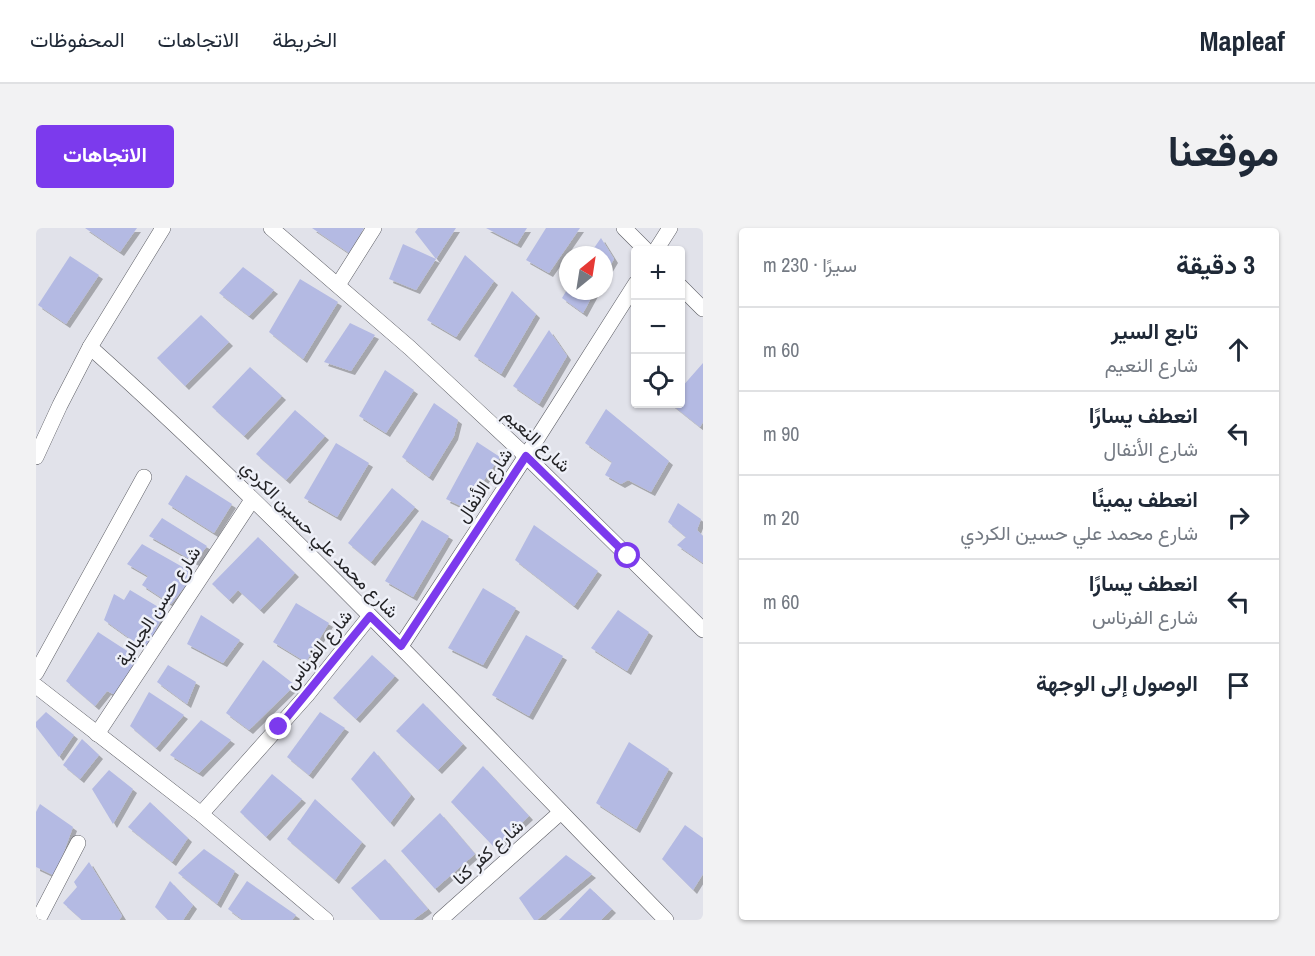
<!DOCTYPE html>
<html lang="ar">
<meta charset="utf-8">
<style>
:root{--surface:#fff;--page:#f2f2f3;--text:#1f2937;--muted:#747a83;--line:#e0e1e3;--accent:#7c3aed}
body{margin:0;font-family:"Archivo Narrow",Vazirmatn,sans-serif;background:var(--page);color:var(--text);direction:rtl}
.controls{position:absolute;right:18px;top:18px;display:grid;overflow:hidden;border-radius:6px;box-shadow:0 2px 4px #0004}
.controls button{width:54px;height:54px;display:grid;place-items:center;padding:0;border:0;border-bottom:2px solid var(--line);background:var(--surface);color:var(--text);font:30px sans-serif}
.compass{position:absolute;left:523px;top:18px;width:54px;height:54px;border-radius:50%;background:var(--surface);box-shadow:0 2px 4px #0004;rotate:30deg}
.stop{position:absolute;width:18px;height:18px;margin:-14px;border:4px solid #7c3aed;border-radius:50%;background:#fff}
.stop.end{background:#7c3aed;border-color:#fff;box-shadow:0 2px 6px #0008}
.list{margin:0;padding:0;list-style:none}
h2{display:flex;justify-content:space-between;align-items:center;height:78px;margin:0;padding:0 24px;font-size:26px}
h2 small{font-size:20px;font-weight:400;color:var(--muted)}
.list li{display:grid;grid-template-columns:39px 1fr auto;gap:18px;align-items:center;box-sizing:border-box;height:84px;padding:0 24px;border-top:2px solid var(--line)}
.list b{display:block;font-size:22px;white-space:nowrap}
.list p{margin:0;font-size:20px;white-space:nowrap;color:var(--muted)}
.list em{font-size:20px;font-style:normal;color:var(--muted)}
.icon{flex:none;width:33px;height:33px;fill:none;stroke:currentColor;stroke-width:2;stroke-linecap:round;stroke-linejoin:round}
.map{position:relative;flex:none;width:667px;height:692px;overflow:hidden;direction:ltr;border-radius:6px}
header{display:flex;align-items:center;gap:36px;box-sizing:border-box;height:84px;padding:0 30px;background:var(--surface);border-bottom:2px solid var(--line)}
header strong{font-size:28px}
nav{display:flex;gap:33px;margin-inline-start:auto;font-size:21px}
.intro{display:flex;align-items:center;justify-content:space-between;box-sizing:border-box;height:144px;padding:0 36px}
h1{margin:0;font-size:42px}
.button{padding:15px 27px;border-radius:6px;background:var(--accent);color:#fff;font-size:21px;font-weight:700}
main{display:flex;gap:36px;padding:0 36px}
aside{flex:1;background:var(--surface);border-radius:6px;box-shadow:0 2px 4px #0004}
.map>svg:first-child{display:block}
</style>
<header>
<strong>Mapleaf</strong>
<nav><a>الخريطة</a><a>الاتجاهات</a><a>المحفوظات</a></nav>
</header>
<div class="intro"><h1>موقعنا</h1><a class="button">الاتجاهات</a></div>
<main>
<aside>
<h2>3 دقيقة<small>سيرًا · 230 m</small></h2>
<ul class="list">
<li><svg class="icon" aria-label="ahead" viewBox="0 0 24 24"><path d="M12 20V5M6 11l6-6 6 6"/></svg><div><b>تابع السير</b><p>شارع النعيم</p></div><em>60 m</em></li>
<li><svg class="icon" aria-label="left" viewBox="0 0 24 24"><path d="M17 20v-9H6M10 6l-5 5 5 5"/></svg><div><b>انعطف يسارًا</b><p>شارع الأنفال</p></div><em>90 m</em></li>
<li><svg class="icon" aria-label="right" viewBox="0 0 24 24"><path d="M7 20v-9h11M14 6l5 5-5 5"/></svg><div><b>انعطف يمينًا</b><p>شارع محمد علي حسين الكردي</p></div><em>20 m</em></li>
<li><svg class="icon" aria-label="left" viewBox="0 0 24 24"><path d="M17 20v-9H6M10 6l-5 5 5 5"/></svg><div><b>انعطف يسارًا</b><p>شارع الفرناس</p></div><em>60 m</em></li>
<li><svg class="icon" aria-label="arrive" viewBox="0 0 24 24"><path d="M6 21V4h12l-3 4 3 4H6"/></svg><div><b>الوصول إلى الوجهة</b></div></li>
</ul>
</aside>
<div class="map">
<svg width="667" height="692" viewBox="0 0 667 692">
<defs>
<filter id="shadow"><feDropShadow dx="4" dy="4" stdDeviation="0" flood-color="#0004"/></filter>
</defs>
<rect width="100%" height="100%" fill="#e1e2ea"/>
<g fill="#b4bae3" filter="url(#shadow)">
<polygon points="49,0 101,0 84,24"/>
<polygon points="276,0 328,0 313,25"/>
<polygon points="382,0 420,0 400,31 379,4"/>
<polygon points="450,0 491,0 481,16"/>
<polygon points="510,0 544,0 513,45 490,32"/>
<polygon points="565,10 578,31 568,48 568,27 553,27"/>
<polygon points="367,16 400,31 380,62 353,51"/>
<polygon points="429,27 458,53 420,109 391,92"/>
<polygon points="34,28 63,47 30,96 2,77"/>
<polygon points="207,39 238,62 213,88 183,65"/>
<polygon points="264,51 302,74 267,131 233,104"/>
<polygon points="532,60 532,63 559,63 547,85 526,70"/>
<polygon points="476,63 500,86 465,146 438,128"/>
<polygon points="165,87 193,114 149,158 121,130"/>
<polygon points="314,95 339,107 315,143 288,134"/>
<polygon points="513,102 531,128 503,176 477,158"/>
<polygon points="667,135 667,194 664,199 635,176 645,176 645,160"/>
<polygon points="214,139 246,168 208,208 176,179"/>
<polygon points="349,142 378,162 350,205 323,188"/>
<polygon points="398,175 422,192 418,208 393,249 366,229"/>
<polygon points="570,181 633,233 615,264 592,252 585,256 569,247 576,234 549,215"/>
<polygon points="259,182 289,208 250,252 220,226"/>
<polygon points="441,214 464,229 429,280 410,271"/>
<polygon points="300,215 333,235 301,289 268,270"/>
<polygon points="150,247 196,276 178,305 132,276"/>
<polygon points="356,260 379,279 335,334 312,315"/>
<polygon points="642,275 665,291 661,302 667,308 667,335 641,317 650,309 632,294"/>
<polygon points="126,290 171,318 159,334 113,308"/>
<polygon points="386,292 413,308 377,369 349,353"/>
<polygon points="498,297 562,343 538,378 479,332"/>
<polygon points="222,309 259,345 224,382 202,362 193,372 176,356"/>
<polygon points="106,316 159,346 135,376 106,357 112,348 91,336"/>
<polygon points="447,360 480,380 447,437 412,420"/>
<polygon points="94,362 129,383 110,422 68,392 78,366 88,372"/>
<polygon points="260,375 293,395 270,434 237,414"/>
<polygon points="582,382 613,404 591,443 555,420"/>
<polygon points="165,387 204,412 187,435 151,416"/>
<polygon points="62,404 102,430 79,467 71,463 59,478 30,453"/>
<polygon points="490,407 527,428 493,488 456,467"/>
<polygon points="336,427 359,448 320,491 297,470"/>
<polygon points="227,432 259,457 213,502 190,485"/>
<polygon points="132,437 160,454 151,476 121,454"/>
<polygon points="113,464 148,487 120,520 94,498"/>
<polygon points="387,475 427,516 402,542 360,503"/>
<polygon points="10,484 38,507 23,529 0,499 0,494"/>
<polygon points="284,484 309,500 273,547 251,529"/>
<polygon points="165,492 195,512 163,545 134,527"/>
<polygon points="46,511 63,527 44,551 27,537"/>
<polygon points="593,514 633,541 600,601 560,575"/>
<polygon points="338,523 375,567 354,595 315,551"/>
<polygon points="447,538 493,588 459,620 415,574"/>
<polygon points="73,542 97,561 77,596 56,561"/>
<polygon points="236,546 266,571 230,609 204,584"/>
<polygon points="279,571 326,614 299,652 251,611"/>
<polygon points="114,574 152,610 136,634 92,599"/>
<polygon points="4,576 37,599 19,648 0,639 0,584"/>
<polygon points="404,585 439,626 399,661 365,623"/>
<polygon points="649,597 667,610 667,646 657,662 626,631"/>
<polygon points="168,621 199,643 181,676 142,645"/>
<polygon points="530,627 556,646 501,692 498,692 483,670"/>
<polygon points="349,631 392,681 377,692 344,692 315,660"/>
<polygon points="53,634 86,688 83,692 46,692 27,675 41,659 38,654"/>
<polygon points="134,653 157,677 147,692 132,692 119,679"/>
<polygon points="211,653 260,687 256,692 207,692 192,681"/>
<polygon points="554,660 576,681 565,692 523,692"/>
</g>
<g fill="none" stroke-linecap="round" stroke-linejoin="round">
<defs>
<g id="street">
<polyline points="235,0 374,120 490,228 667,402"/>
<polyline points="588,0 610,22"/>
<polyline points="620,22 634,0"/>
<polyline points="302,57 338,0"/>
<polyline points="644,58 667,81"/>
<path d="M 54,119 C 256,300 441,498 630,692"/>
<polyline points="0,229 24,177 54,119 127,0"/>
<polyline points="365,418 490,228 600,55"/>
<polyline points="0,445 108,249"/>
<polyline points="0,458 165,586 290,692"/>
<polyline points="61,506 216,272"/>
<polyline points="165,586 271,467 334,388"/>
<polyline points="2,692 42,615"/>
<polyline points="404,692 525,584"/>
</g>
</defs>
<use href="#street" stroke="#5d5e65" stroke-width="16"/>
<use href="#street" stroke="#fff" stroke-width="15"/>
</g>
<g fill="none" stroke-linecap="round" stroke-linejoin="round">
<polyline stroke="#7c3aed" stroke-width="8" points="243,499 334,388 365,418 490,228 592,328"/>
</g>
<g text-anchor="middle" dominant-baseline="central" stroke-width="5" stroke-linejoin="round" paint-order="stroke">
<g font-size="18" fill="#232326" stroke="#eef0f8">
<text transform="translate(501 212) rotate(43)">شارع النعيم</text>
<text transform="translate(448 257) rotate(-56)">شارع الأنفال</text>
<text transform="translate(284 311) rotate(45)">شارع محمد علي حسين الكردي</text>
<text transform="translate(122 378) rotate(-57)">شارع حسن الجبالية</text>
<text transform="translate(282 421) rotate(-51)">شارع الفرناس</text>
<text transform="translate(452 624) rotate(-42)">شارع كفر كنا</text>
</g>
</g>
</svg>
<div class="controls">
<button>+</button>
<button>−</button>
<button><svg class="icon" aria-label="locate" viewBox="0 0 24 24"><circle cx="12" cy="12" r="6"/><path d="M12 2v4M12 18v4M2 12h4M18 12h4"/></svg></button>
</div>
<svg class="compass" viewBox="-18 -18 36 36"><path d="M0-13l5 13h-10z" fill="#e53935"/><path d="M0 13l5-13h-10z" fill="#747a83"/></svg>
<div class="stop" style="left:592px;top:328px"></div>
<div class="stop end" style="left:243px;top:499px"></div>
</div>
</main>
